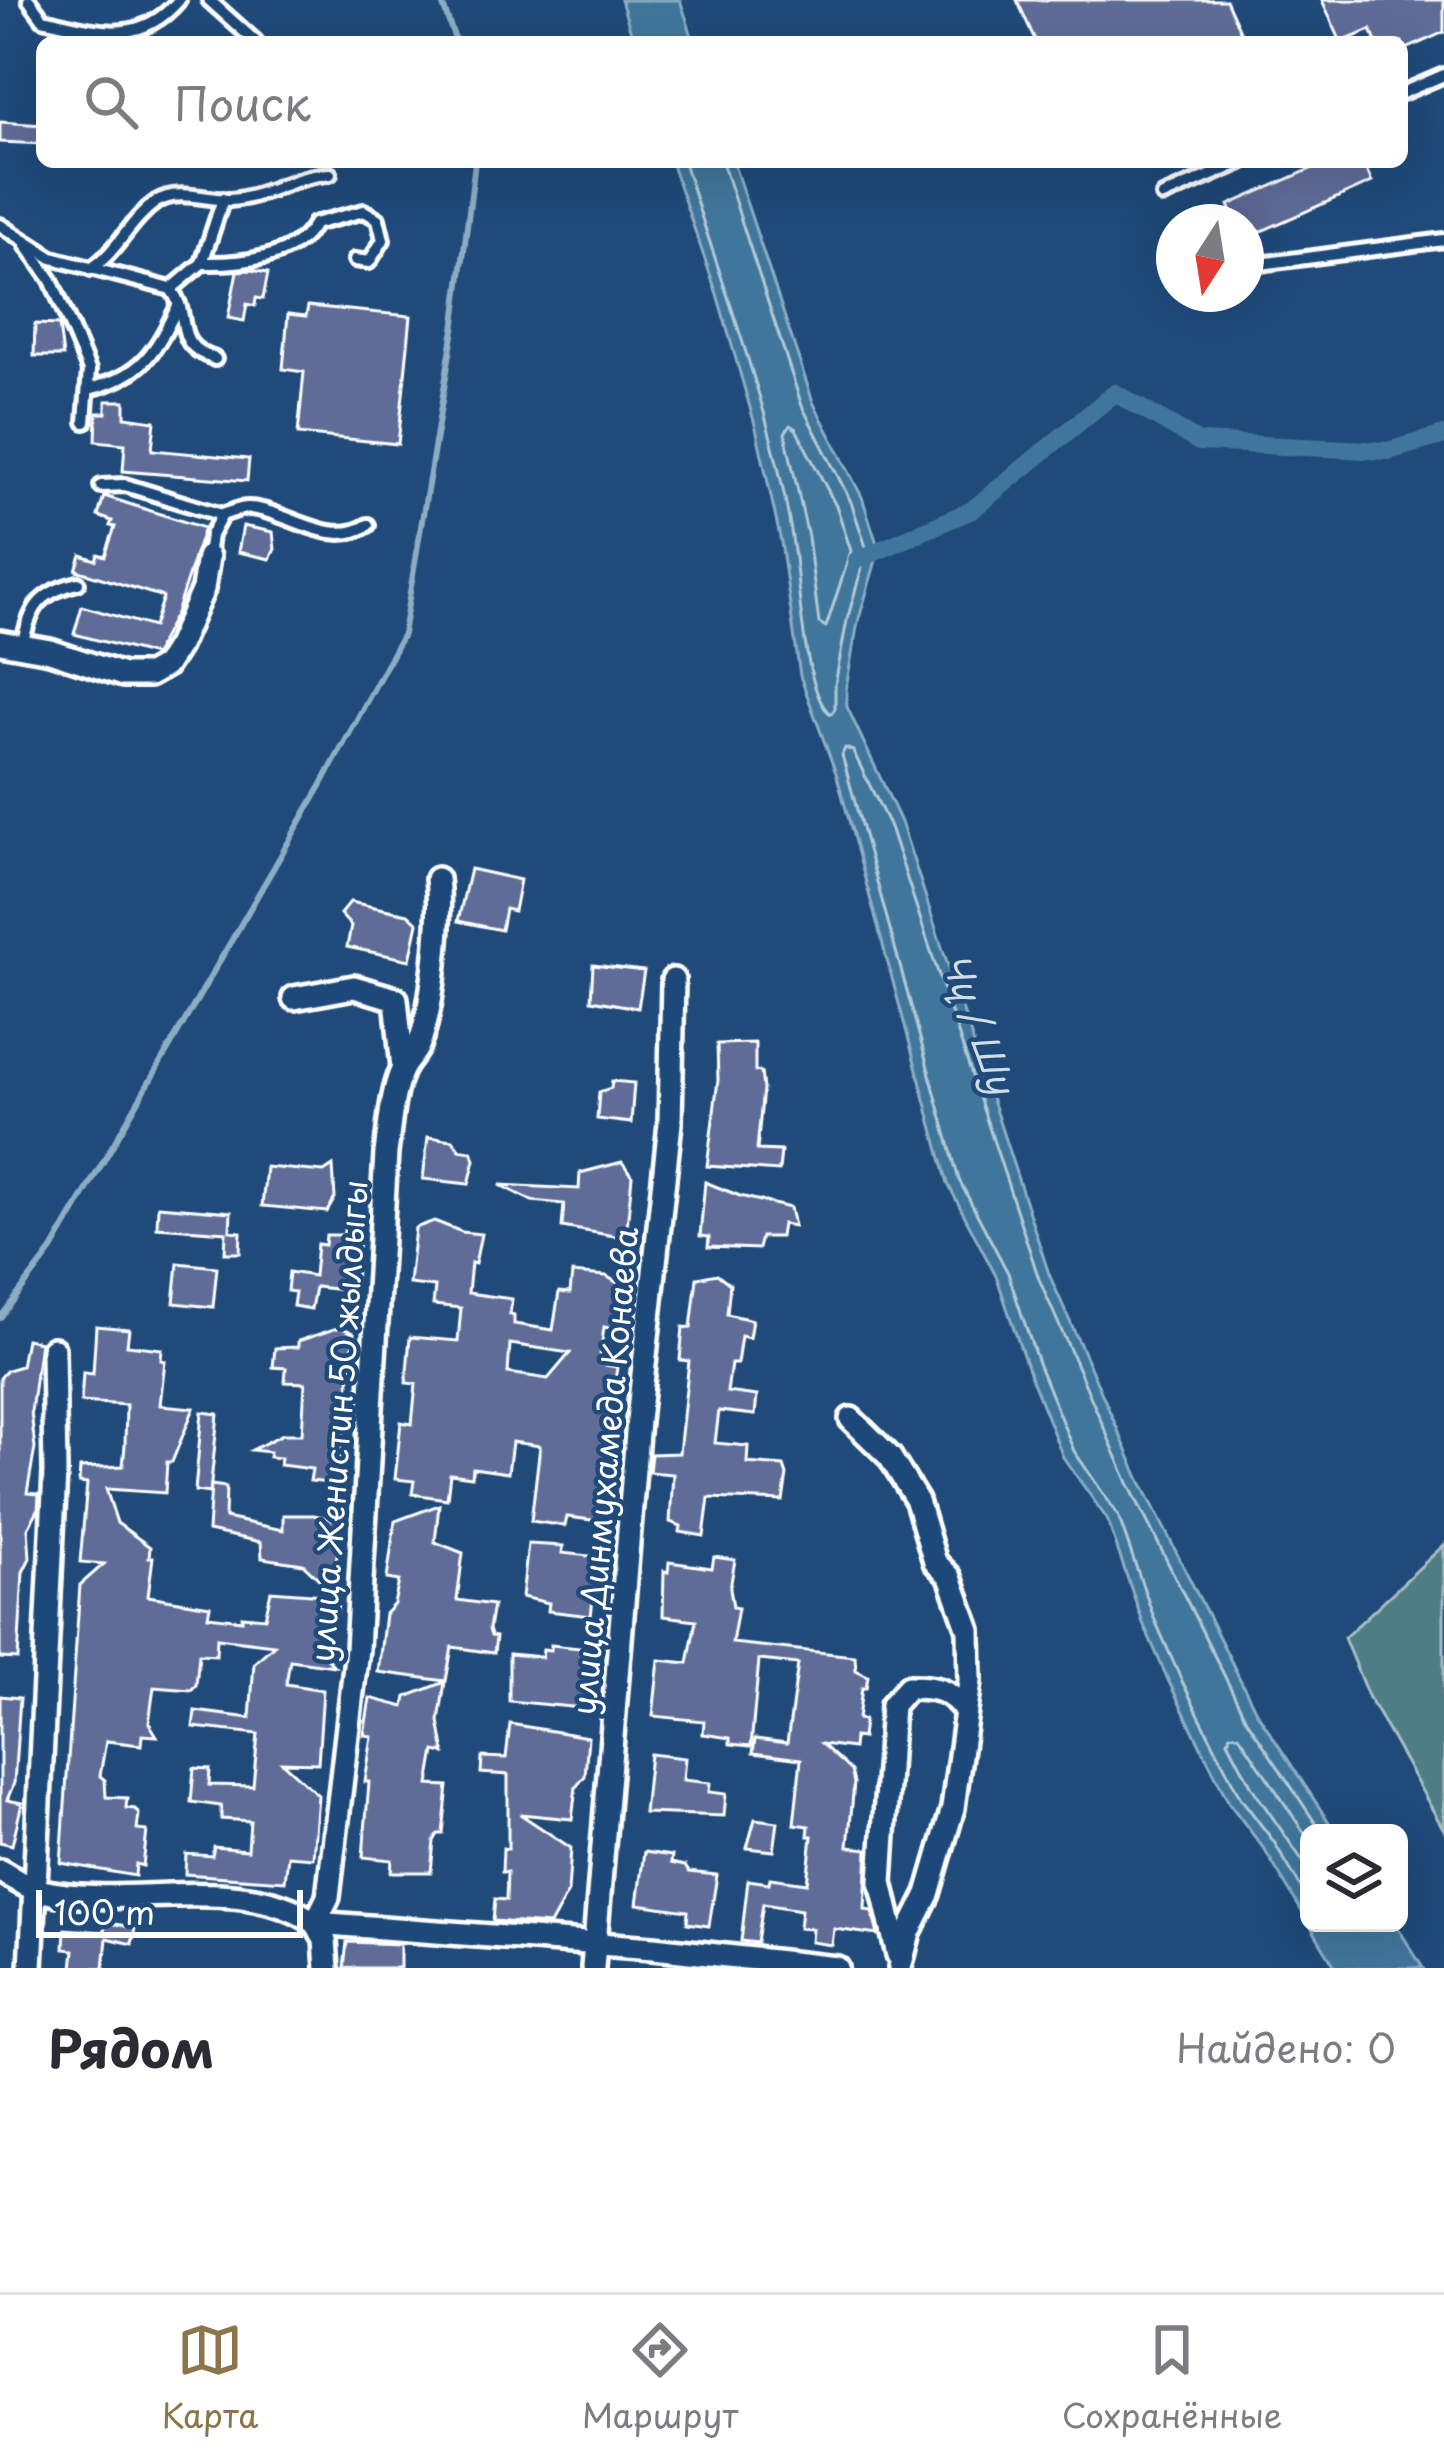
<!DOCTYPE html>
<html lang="ru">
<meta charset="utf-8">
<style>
:root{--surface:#fff;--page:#f7f7f7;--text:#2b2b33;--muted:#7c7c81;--line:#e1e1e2;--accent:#8a764a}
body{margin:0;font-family:"Playpen Sans",sans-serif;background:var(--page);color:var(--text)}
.controls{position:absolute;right:36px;bottom:36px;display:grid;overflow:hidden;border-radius:18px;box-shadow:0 12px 48px #0002}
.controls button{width:108px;height:108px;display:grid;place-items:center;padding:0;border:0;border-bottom:3px solid var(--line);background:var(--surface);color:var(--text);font:60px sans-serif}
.compass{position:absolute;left:1156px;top:204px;width:108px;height:108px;border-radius:50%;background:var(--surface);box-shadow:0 12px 48px #0002;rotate:192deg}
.scale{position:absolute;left:36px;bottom:30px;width:267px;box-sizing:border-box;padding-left:12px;border:6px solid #fff;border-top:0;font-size:33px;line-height:42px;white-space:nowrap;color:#fff;-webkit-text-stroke:9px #1f4a7a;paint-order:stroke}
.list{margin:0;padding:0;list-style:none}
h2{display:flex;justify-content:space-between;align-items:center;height:156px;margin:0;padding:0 48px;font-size:51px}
h2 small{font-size:39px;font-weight:400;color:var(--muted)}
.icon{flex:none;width:66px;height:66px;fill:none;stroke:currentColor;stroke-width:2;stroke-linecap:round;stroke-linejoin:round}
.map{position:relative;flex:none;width:1444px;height:1968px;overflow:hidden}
.search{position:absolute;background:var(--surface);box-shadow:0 12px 48px #0002;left:36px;right:36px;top:36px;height:132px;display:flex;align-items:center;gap:30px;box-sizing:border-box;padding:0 42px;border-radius:18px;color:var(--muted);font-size:45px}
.sheet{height:324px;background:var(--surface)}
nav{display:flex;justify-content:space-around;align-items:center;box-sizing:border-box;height:168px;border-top:3px solid var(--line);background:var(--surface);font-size:33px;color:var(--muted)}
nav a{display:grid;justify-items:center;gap:6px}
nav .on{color:var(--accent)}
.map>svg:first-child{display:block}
</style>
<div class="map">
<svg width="1444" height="1968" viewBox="0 0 1444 1968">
<rect width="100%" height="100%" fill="#1f4a7a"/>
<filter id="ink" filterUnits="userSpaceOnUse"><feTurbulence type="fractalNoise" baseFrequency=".00833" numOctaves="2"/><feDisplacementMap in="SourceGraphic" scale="24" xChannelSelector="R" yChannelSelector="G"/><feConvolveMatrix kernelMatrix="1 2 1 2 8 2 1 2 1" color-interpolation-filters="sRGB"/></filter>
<g filter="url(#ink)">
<polygon fill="#507d86" stroke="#a8bec2" stroke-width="3" points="1444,1545 1444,1830 1368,1696 1344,1638"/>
<g fill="#3f769b" stroke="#8cadc3" stroke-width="3">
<polygon points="621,0 680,0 694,42 634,42"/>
<polygon points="671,162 733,162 813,402 862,497 879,550 858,622 846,687 847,707 901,822 1049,1274 1140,1480 1256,1711 1336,1833 1309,1833 1309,1923 1395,1923 1423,1968 1336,1968 1264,1849 1229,1803 1169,1682 1143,1623 1107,1519 1063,1457 1027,1367 997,1278 948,1184 837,776 800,676 781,542 756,428 717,294"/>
</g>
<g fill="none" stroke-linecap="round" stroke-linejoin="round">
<g stroke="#b2c8d7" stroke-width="3">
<path d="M 684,162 C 724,293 777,421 795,558 C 799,589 806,700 831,714 L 835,709 L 835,685 L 847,620 L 867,550 L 851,502 L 802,406 L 722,162"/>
<polygon points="790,425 796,429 837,508 851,551 826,627 819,623 808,537 785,433"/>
<polyline points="1309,1840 1239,1735 1230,1734 1228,1741 1253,1789 1309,1870"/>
<polyline points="1309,1901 1274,1842 1240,1797 1180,1677 1154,1618 1118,1515 1074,1451 1038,1363 1008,1273 959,1180 842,755 845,748 853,751 890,827 1039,1279 1129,1485 1245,1717 1322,1833"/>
</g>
<g stroke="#8cadc3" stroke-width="6">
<polyline points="441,0 456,42"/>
<polyline points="0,1318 52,1250 321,786 403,634 455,323 475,162"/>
</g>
<polyline stroke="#3f769b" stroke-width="18" points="857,560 972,510 1115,393 1199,442 1388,451 1444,435"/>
</g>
<g fill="#5e6c98" stroke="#fff" stroke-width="3" fill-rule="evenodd">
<polygon points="1017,0 1226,0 1245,42 1036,42"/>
<polygon points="1322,0 1444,0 1444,32 1402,51 1402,42 1376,42 1371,30 1341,42"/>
<polygon points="0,122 42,125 42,144 0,142"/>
<polygon points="1327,162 1363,162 1372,182 1246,238 1246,222 1236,222 1229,205"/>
<polygon points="251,270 268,273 263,299 256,298 255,306 247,304 244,321 228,318 237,271"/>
<polygon points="308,306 411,316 398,444 298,434 304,372 283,369 288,314 306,316"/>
<polygon points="35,324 59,325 63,356 34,356"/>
<polygon points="106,401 125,401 125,417 155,421 152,450 249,459 247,481 123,471 125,444 96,441 97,413 106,413"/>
<polygon points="104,496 204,528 176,613 154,655 74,634 82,606 153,627 163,597 76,570 81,555 96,560 98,554 105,556 115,527 110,526 112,521 98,516"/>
<polygon points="243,526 273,532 275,549 270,559 238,552"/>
<polygon points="470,869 520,880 514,911 505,909 501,930 458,921"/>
<polygon points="350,902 408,914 418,923 410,960 347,947 351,926 340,914"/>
<polygon points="593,965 644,971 638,1008 591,1000"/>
<polygon points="755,1043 755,1071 761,1072 763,1089 757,1150 781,1151 779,1171 707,1166 718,1080 717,1044"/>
<polygon points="612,1081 634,1083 631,1123 597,1119 599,1092 611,1088"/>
<polygon points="428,1137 453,1140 460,1150 472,1152 475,1160 469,1184 423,1179"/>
<polygon points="622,1162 632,1176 626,1238 562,1227 564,1204 532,1201 500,1185 579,1189 580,1173"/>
<polygon points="333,1166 335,1198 327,1212 262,1206 266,1167 324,1172"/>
<polygon points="705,1182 740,1196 790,1208 794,1226 782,1224 780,1237 761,1237 758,1249 708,1247 709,1237 700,1236"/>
<polygon points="158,1206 231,1212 230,1231 241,1232 240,1253 225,1253 226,1232 157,1227"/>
<path d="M 434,1221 L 462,1232 L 481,1234 L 475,1264 L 471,1263 L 468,1293 L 512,1299 L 510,1314 L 514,1315 L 514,1324 L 553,1330 L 559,1292 L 570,1293 L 572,1273 L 606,1276 L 621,1285 L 616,1329 L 604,1327 L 599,1364 L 617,1367 L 605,1453 L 611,1454 L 600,1521 L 567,1517 L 565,1526 L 531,1521 L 540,1446 L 512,1442 L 508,1473 L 473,1468 L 472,1477 L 450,1474 L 447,1499 L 412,1494 L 414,1481 L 395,1479 L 401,1422 L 412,1424 L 416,1384 L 406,1383 L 410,1337 L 458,1341 L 461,1308 L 433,1305 L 435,1287 L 409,1284 L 415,1228 ZM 510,1344 L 570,1353 L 548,1379 L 508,1373 Z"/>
<polygon points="344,1231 359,1239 354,1291 315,1287 311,1309 293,1306 295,1292 287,1291 289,1272 314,1276 317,1244 325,1245 326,1235 344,1235"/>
<polygon points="178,1263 217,1267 213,1307 174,1303"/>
<polygon points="717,1274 730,1284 727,1314 752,1320 749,1338 741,1336 737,1364 731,1364 727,1392 757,1396 755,1415 719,1411 715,1443 748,1446 747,1463 784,1466 787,1475 783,1501 709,1498 704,1536 680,1532 681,1526 670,1522 673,1474 649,1472 651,1454 679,1453 689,1361 680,1360 683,1327 691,1328 697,1278"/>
<polygon points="96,1326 129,1329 127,1345 162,1349 161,1360 165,1361 160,1405 194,1408 172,1462 167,1462 165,1493 106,1489 117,1523 150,1547 149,1557 153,1557 148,1596 210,1606 208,1616 242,1620 242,1616 265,1618 271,1591 338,1596 337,1612 330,1611 327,1640 320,1651 334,1666 290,1660 286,1684 323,1690 318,1763 282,1762 318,1795 313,1858 288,1856 285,1881 185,1874 186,1854 212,1856 214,1847 248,1850 250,1821 221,1819 221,1806 191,1802 194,1768 210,1769 209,1785 253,1786 258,1734 193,1727 195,1711 250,1718 254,1663 274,1645 217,1638 216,1655 199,1654 196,1685 191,1690 154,1687 149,1723 157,1736 142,1735 141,1745 106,1741 100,1776 105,1780 106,1797 127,1798 126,1808 135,1809 139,1814 137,1830 147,1831 143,1866 136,1864 135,1876 61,1863 80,1585 104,1564 80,1562 87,1484 79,1483 80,1468 123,1466 125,1445 126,1405 81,1402 83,1373 93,1374"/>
<polygon points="340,1327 354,1333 339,1484 310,1481 312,1469 280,1465 281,1458 269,1457 270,1452 252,1450 283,1434 302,1434 305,1383 285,1382 286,1368 273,1367 275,1348 298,1347 298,1341"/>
<polygon points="26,1339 40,1342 31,1412 35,1448 27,1493 39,1494 38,1510 28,1528 30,1558 23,1572 18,1659 0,1658 0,1378 7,1370 21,1366"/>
<polygon points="202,1412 218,1414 210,1493 195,1491"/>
<polygon points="211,1485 226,1487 225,1518 283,1530 283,1515 314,1515 341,1521 335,1572 323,1583 303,1564 262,1558 261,1542 208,1531"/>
<polygon points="439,1505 435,1542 463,1553 457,1600 493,1605 489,1629 491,1636 496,1637 494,1653 452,1647 446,1681 378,1672 385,1614 394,1604 399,1581 387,1579 395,1521"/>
<polygon points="528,1544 563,1546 562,1553 598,1557 591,1616 548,1611 549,1603 522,1597"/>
<polygon points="714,1557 735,1560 730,1588 733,1607 738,1608 732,1643 855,1656 856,1670 868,1676 866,1688 862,1688 858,1719 864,1720 862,1738 854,1737 853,1748 822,1744 851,1771 854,1783 848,1847 868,1849 865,1910 872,1911 878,1935 834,1929 832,1945 811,1942 812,1929 799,1928 801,1910 763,1904 757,1943 741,1941 748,1880 769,1883 770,1878 807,1883 812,1836 808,1836 809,1826 794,1824 801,1759 753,1753 755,1739 787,1743 798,1664 759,1660 751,1746 730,1744 730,1738 703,1734 704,1721 653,1716 659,1660 688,1663 696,1620 663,1616 664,1571 668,1572 669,1562 712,1568"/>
<polygon points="551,1645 580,1648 580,1654 587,1655 582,1708 509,1701 509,1654 542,1657 543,1649 551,1650"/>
<polygon points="445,1682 439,1721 445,1753 435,1751 429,1785 448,1786 443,1834 438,1834 434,1841 431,1872 391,1872 392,1860 363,1857 369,1782 365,1782 372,1736 364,1735 370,1698 404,1707 406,1697"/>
<polygon points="0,1696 20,1698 14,1783 7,1800 22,1803 12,1845 0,1842"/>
<polygon points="510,1724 588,1737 585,1776 576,1787 572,1819 520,1814 571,1848 568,1892 550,1925 493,1921 495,1899 506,1900 507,1872 502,1872 503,1848 508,1849 508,1775 481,1773 482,1757 506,1758"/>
<polygon points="650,1754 685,1758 683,1780 710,1783 709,1792 726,1794 724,1816 644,1813"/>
<polygon points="755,1819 778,1822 774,1851 747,1848"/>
<polygon points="644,1852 672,1856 671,1863 685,1866 689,1872 717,1875 709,1926 687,1923 688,1911 637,1904"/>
<polygon points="106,1922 135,1928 132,1944 107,1938 104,1968 72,1968 74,1950 64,1949 65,1929 104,1932"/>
<polygon points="347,1942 400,1944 400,1968 344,1968"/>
</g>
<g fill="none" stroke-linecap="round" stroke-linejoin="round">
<defs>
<g id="lane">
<path d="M 29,0 L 43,19 C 96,31 139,47 179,0"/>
<polyline points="209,0 256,42"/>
<polyline points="1402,93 1444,75"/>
<polyline points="1163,196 1242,162"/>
<path d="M 0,225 L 52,258 L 171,289 C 193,320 170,343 215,359"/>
<polyline points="26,245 51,280 89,370 85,422"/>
<path d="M 202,263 C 238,264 296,259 314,224 L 364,211 L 378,219 L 383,240 L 369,262 L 355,260"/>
<polyline points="1252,265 1444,240"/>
<path d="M 91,269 C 118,251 130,220 156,202 C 178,188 206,200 230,200 C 264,198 295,175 330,174"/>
<polyline points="171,289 202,263 223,199"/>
<path d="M 89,389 C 143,376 155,352 179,304"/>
<polyline points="101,486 125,485 222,515"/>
<path d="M 208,557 L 211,535 L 222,515 C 231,512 241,507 250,508 C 289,511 330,549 368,525"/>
<path d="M 22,646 C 30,608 39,592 78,583"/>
</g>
<g id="street">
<polyline points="0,642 50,651 123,675 149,675 165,666 178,646 203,589 208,557"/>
<polyline points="294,998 354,987 396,999 403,1068"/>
<polyline points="851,1419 890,1457 917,1501 935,1562 950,1577 969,1630 970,1681 953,1808 928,1894 909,1932 900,1968"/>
<path d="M 0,1871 C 13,1878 27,1888 42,1891 C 126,1910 243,1871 315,1923 L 653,1948 L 837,1968"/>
<path d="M 315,1923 L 328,1897 L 357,1649 L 386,1153 C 390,1126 391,1095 402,1070 C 406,1061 414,1055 418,1046 C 433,1012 442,917 437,879"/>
<polyline points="315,1923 325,1940 327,1968"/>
<path d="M 898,1955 L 881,1882 L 892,1705 L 908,1687 C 934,1687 950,1689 965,1711"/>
<polyline points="31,1968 55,1472 53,1349"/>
<polyline points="593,1968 638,1421 670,1123 673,980"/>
</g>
</defs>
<use href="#lane" stroke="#fff" stroke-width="20"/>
<use href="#street" stroke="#fff" stroke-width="30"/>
<use href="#lane" stroke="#1f4a7a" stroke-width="10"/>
<use href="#street" stroke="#1f4a7a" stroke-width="21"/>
</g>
</g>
<g text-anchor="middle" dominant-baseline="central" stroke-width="9" stroke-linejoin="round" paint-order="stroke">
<g font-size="33" fill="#fff" stroke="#1f4a7a">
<text transform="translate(337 1421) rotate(-86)">улица Женистин 50 жылдыгы</text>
<text transform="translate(603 1471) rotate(-85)">улица Динмухамеда Конаева</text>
</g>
<g font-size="36" font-style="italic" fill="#cfdde6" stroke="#1f4a7a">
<text transform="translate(980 1023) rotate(70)">Чү / Шу</text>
</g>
</g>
</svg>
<div class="controls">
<button><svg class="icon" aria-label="layers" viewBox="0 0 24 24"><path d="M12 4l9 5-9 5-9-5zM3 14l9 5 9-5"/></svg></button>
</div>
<svg class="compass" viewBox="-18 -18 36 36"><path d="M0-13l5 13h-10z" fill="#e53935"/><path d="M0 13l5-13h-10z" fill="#7c7c81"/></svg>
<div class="scale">100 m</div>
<div class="search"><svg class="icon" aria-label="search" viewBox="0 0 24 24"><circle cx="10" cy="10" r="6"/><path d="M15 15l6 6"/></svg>Поиск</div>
</div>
<section class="sheet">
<h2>Рядом<small>Найдено: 0</small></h2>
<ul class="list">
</ul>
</section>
<nav>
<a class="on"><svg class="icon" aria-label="map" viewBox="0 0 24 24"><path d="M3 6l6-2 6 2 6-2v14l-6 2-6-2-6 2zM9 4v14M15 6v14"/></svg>Карта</a>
<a><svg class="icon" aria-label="directions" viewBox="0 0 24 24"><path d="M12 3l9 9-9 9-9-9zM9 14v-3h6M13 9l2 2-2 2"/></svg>Маршрут</a>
<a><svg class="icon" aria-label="saved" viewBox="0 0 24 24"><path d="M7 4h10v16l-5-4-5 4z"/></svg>Сохранённые</a>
</nav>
